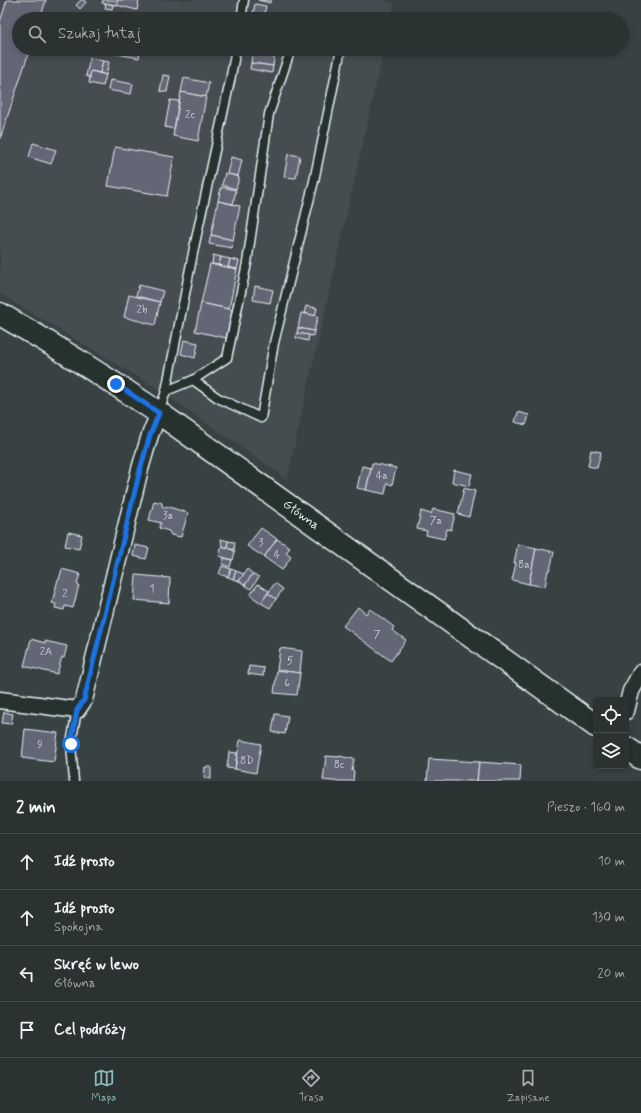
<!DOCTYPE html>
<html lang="pl">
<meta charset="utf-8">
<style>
:root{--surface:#2a3232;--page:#363e3e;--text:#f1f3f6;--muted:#a5aaac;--line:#464d4d;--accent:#8bbbb9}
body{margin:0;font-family:Mynerve,sans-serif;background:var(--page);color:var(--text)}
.controls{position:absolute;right:12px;bottom:12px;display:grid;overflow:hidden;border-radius:6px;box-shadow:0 2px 6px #0003}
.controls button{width:36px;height:36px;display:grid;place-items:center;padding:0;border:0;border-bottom:1px solid var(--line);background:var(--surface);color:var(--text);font:20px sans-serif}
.stop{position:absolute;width:12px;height:12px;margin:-9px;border:3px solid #1a73e8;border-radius:50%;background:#fff}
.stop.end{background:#1a73e8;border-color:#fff;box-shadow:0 1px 4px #0008}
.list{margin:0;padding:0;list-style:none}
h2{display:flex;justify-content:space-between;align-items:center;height:52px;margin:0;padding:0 16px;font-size:17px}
h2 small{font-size:13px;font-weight:400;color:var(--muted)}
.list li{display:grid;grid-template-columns:26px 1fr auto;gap:12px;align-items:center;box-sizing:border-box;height:56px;padding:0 16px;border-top:1px solid var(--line)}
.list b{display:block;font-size:15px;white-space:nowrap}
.list p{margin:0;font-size:13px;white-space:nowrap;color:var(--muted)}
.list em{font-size:13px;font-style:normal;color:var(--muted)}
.icon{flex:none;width:22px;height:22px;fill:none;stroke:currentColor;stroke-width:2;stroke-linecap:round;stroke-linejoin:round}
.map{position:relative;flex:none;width:641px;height:781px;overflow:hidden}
.search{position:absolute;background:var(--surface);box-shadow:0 2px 6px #0003;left:12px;right:12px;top:12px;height:44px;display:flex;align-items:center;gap:10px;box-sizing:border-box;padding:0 14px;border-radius:22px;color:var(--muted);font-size:15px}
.sheet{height:276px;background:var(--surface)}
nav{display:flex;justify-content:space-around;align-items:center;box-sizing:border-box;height:56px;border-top:1px solid var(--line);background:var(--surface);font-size:11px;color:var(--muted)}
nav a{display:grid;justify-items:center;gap:2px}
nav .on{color:var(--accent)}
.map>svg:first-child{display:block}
</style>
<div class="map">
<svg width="641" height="781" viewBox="0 0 641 781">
<rect width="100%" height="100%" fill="#384242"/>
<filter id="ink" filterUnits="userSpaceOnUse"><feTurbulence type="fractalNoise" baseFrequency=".025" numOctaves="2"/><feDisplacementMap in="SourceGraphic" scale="8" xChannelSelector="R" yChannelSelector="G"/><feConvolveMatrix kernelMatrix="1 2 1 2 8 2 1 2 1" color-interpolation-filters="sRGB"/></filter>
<g filter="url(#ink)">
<polygon fill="#454d51" points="0,0 382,0 394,4 391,19 19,19 19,49 384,49 287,479 155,387 0,294"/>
<g fill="#636674" stroke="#e8f1f8">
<polygon points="7,0 46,0 40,19 19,19 19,49 30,49 0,139 0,22"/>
<polygon points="81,0 83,0 86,2 80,9 76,5"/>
<polygon points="103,0 118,0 116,5 102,3"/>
<polygon points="118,0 139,0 137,10 116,5"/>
<polygon points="258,0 271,0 270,3"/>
<polygon points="106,3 113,5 112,9 105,8"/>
<polygon points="255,4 266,6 263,19 252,19"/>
<polygon points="106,14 134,19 105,19"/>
<polygon points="100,49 140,49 139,58 99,51"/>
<polygon points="245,49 253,49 252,55 245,54"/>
<polygon points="253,49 260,49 275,51 273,66 251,63"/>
<polygon points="90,58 103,61 100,73 91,71 90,77 86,76"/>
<polygon points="103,61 109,62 106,75 100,73"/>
<polygon points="251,63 273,66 272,73 250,69"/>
<polygon points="91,71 106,75 103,86 89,83"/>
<polygon points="163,75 170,76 167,92 160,91"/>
<polygon points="184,78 209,83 206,97 181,92"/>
<polygon points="110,80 133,84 131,94 108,90"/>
<polygon points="181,92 206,97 198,141 173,136"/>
<polygon points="170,100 179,101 174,129 165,127"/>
<polygon points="33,143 56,150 51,164 29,157"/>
<polygon points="115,147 174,157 167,196 108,186"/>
<polygon points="288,154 300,156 296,178 284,177"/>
<polygon points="231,157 242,160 238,176 227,174"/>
<polygon points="225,173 239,177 236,189 222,185"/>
<polygon points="221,187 236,190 233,204 218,201"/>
<polygon points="218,201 240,206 233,240 211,235"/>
<polygon points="211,235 233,240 232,248 209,244"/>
<polygon points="213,255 221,257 219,265 212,264"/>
<polygon points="221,257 230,259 228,268 219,265"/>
<polygon points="230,259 239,261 237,269 228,268"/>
<polygon points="210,264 237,269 229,309 201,303"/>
<polygon points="139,285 163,291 160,302 136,296"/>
<polygon points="255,286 273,290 270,303 253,300"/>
<polygon points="129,295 160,302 155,325 124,317"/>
<polygon points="201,303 233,310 226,338 195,331"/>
<polygon points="306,306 317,308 315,316 304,313"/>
<polygon points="301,313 318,316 314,331 298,328"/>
<polygon points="298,328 314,331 313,336 297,333"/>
<polygon points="297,333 309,335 308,341 296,338"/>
<polygon points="184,340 198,343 195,358 181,354"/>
<polygon points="518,412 529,415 526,425 515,422"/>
<polygon points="591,450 601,452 597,468 588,466"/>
<polygon points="372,463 396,468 392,485 387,483 385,494 366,490"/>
<polygon points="362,466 371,468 366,490 357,488"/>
<polygon points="454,470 472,474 469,486 452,482"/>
<polygon points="464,488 475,491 469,517 458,514"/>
<polygon points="154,501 162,503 162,506 166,508 166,506 188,513 181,537 171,535 169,531 159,528 161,523 149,520"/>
<polygon points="433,509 455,514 451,530 447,529 444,539 426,535 427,531 417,529 421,511 431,514"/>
<polygon points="261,528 277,539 264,557 247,546"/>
<polygon points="68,532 82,535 79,549 65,546"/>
<polygon points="221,539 228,541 227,548 222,546"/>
<polygon points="277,539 290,547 286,553 291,557 282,570 264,557"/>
<polygon points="228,541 235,542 234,550 227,548"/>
<polygon points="518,544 536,548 529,584 512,580 516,563 514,563"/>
<polygon points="135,545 149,548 146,559 133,556"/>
<polygon points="222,546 235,551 233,560 219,556"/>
<polygon points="536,548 554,552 550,570 548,570 545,587 529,584"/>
<polygon points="224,558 232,560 230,567 222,564"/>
<polygon points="222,566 231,569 228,577 219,574"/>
<polygon points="62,569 80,574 77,584 79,585 73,608 65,606 64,610 55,608 56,604 52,603 58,579 59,580"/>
<polygon points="231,569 236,571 233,579 228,577"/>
<polygon points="247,569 253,574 245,585 239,581"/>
<polygon points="236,571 244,574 239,581 233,579"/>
<polygon points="253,574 259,577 251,589 245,585"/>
<polygon points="136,575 170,578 169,603 134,600"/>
<polygon points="275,583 283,589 276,599 268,593"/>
<polygon points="258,584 269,591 261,603 250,595"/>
<polygon points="268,593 276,599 270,608 261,603"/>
<polygon points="358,607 366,614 370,609 394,627 392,630 406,640 391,661 343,626"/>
<polygon points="31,639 45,643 45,641 67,646 64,658 62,657 57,674 24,666"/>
<polygon points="280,648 302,651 300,673 277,670"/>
<polygon points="249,666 264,668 263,676 248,674"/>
<polygon points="277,670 300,673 297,695 274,693"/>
<polygon points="4,712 13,714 11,724 2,723"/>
<polygon points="275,714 288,716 285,734 272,732"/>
<polygon points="25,729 58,733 54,762 22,758"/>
<polygon points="240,740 261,744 256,773 235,769"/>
<polygon points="229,752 237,753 235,769 227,768"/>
<polygon points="326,756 339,757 339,756 354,759 352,771 354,771 353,781 332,781 323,780"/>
<polygon points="429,759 479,762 477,781 427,781"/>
<polygon points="479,762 521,765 520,781 477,781"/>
<polygon points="205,767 211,767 211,779 204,778"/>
</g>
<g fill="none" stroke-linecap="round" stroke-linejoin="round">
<defs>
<g id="service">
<polyline points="241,19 244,0"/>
<polyline points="193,380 218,398 261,418 274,343 314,181 341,49"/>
<polyline points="166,391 193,380 227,358 247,263 269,114 291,49"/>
<polyline points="159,413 166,391 194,248 230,81 236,49"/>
<polyline points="74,781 71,744 77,710"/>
</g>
<g id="minor">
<polyline points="0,700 77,710 84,700 140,469 150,435 159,413"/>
<polyline points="626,711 631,691 641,673"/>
</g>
<g id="secondary">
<path d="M 0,314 C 54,345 107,378 159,413 L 596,726"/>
<polyline points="626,748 641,758"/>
</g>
</defs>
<use href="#service" stroke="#e8f1f8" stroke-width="11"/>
<use href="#minor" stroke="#e8f1f8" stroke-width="19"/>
<use href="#secondary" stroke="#e8f1f8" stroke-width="25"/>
<use href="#service" stroke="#26332d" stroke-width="8"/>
<use href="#minor" stroke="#26332d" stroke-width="16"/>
<use href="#secondary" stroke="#26332d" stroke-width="22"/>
</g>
</g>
<g fill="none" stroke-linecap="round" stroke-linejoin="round" filter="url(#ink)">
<polyline stroke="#1a73e8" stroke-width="5" points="71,744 77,710 84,700 140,470 150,435 159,413 116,384"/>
</g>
<g text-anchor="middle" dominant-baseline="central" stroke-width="3.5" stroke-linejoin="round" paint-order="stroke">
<g font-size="11" fill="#c7ced7">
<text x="190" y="115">2c</text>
<text x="142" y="310">2b</text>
<text x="382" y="476">4a</text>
<text x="168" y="516">3a</text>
<text x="436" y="521">7a</text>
<text x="261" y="543">3</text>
<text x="277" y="555">4</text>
<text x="524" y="565">8a</text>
<text x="152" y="589">1</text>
<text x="65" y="594">2</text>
<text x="377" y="635">7</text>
<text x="46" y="652">2A</text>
<text x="290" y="661">5</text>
<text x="287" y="683">6</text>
<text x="40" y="745">9</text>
<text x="247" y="761">8D</text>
<text x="339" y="765">8c</text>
</g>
<g font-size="13" fill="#e8f1f8" stroke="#26332d">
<text transform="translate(301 515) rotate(36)">Główna</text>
</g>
</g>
</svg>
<div class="controls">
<button><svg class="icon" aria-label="locate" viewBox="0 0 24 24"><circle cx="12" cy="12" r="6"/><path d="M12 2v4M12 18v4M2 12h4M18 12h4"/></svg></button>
<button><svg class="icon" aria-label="layers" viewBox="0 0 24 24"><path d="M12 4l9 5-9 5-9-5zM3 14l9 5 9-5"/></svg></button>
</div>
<div class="stop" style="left:71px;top:744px"></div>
<div class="stop end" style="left:116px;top:384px"></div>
<div class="search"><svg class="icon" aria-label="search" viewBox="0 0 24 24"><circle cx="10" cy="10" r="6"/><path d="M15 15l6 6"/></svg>Szukaj tutaj</div>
</div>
<section class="sheet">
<h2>2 min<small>Pieszo · 160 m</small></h2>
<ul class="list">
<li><svg class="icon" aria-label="ahead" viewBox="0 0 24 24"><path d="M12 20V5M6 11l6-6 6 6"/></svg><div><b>Idź prosto</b></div><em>10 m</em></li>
<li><svg class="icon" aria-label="ahead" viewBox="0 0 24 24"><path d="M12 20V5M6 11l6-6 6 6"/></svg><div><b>Idź prosto</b><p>Spokojna</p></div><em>130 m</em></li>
<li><svg class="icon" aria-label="left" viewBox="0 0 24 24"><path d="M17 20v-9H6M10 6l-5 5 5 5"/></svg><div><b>Skręć w lewo</b><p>Główna</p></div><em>20 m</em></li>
<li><svg class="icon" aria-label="arrive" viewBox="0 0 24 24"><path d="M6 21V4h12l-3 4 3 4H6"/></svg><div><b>Cel podróży</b></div></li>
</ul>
</section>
<nav>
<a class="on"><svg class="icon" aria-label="map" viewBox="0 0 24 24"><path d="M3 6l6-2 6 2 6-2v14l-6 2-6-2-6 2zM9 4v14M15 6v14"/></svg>Mapa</a>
<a><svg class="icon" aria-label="directions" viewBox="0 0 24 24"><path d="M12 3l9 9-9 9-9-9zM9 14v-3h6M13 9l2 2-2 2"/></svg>Trasa</a>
<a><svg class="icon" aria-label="saved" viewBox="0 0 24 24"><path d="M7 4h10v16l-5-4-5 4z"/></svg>Zapisane</a>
</nav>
